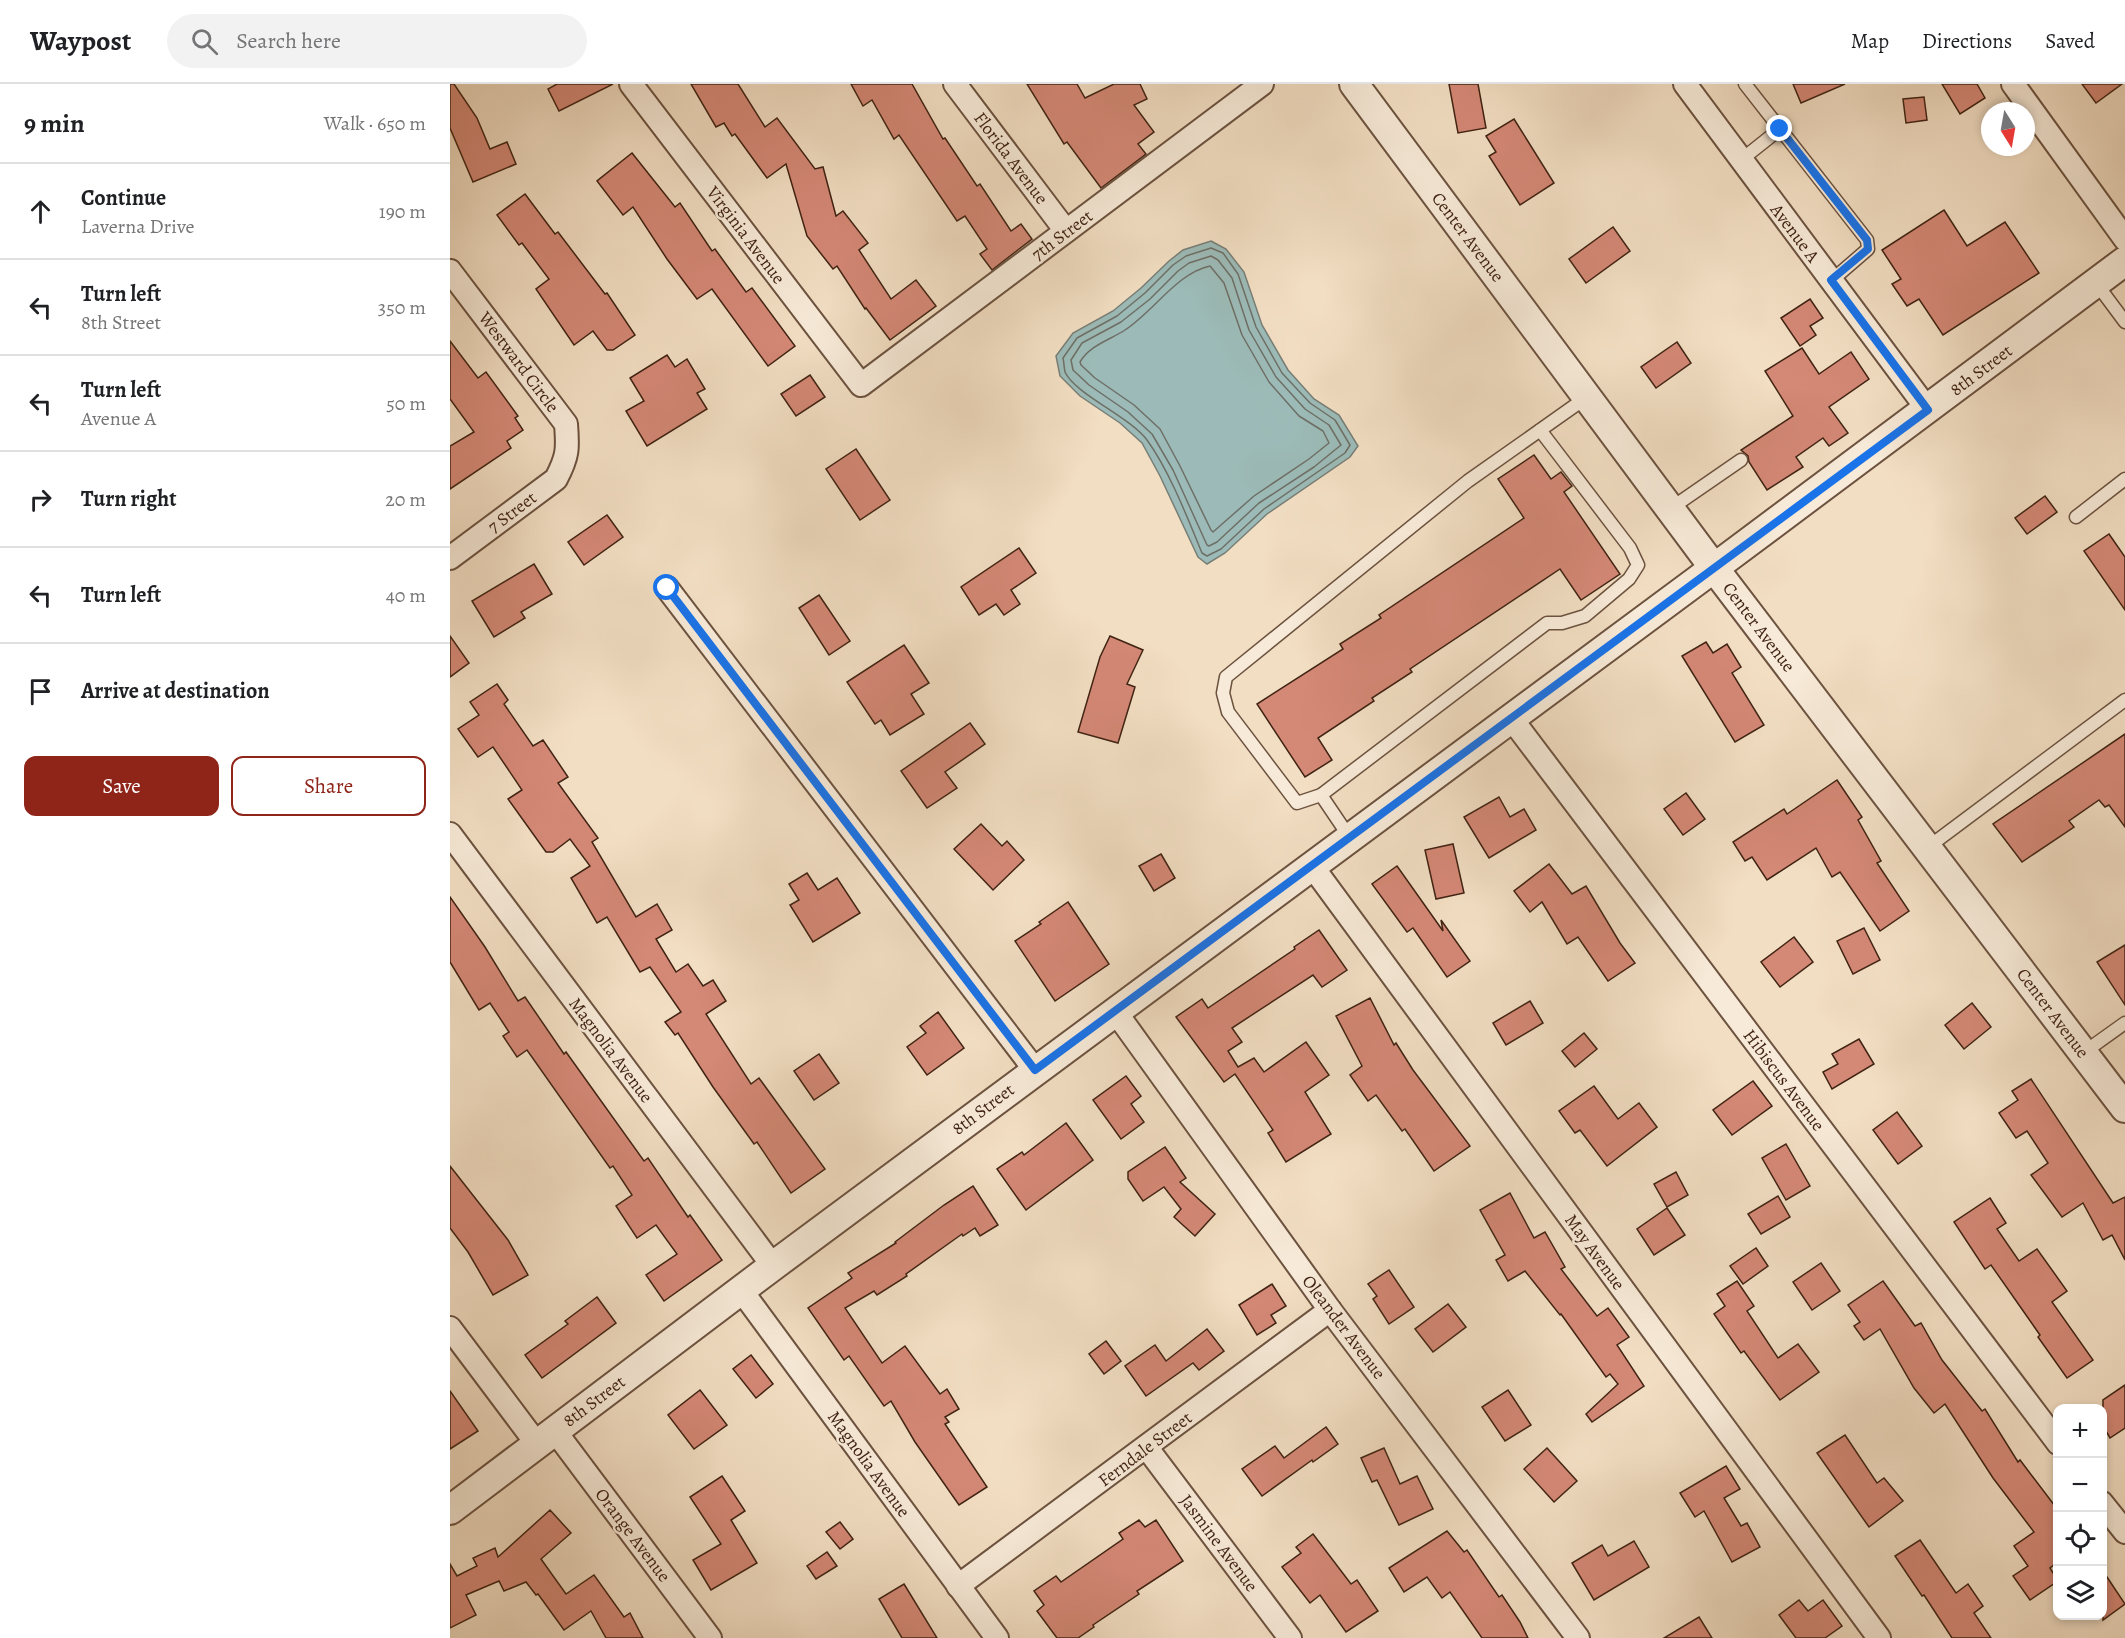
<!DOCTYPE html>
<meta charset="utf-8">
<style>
:root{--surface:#fff;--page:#f2f2f2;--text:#202124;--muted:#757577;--line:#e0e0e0;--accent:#8f2418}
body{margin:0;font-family:Alegreya,serif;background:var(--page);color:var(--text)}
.controls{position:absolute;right:18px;bottom:18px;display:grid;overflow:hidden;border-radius:12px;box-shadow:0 3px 9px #0003}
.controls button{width:54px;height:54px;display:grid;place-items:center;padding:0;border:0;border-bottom:2px solid var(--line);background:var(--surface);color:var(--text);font:30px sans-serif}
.compass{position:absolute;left:1531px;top:18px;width:54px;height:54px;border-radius:50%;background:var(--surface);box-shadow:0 3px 9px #0003;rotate:169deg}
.stop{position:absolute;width:18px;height:18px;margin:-14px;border:4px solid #1a73e8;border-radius:50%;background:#fff}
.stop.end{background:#1a73e8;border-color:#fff;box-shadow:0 2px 6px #0008}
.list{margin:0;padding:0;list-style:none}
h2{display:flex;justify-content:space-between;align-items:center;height:78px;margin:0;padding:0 24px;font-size:26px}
h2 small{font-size:20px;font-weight:400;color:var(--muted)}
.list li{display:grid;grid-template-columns:39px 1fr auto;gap:18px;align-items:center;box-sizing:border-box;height:96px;padding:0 24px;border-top:2px solid var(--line)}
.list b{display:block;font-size:22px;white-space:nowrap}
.list p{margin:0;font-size:20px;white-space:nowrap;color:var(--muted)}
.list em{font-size:20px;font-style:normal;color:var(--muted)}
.actions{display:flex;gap:12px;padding:18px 24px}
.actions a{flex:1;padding:14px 0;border:2px solid var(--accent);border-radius:12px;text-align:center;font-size:21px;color:var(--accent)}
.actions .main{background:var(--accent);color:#fff}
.icon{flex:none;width:33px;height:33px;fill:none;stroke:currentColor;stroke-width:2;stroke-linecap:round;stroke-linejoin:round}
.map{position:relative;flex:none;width:1675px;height:1554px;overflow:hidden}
header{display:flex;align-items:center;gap:36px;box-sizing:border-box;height:84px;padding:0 30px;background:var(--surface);border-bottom:2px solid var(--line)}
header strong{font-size:28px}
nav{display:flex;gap:33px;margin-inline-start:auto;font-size:21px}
.search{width:420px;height:54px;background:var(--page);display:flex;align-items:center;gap:15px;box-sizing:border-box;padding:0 21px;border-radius:33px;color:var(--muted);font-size:22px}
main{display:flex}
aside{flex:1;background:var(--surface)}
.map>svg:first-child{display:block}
</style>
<header>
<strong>Waypost</strong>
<div class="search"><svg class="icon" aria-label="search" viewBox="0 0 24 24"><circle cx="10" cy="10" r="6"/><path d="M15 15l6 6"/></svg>Search here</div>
<nav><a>Map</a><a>Directions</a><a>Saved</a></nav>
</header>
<main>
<aside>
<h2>9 min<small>Walk · 650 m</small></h2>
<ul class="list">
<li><svg class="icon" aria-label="ahead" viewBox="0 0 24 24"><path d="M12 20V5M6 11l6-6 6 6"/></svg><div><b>Continue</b><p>Laverna Drive</p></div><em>190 m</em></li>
<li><svg class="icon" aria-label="left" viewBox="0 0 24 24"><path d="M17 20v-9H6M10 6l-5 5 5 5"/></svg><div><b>Turn left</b><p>8th Street</p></div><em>350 m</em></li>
<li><svg class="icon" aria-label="left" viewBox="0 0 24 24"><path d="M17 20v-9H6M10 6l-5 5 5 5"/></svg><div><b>Turn left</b><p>Avenue A</p></div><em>50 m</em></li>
<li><svg class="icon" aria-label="right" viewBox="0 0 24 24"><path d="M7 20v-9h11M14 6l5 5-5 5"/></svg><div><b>Turn right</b></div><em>20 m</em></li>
<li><svg class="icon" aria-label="left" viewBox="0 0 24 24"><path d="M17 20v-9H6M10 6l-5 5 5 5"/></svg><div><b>Turn left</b></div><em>40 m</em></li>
<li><svg class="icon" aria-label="arrive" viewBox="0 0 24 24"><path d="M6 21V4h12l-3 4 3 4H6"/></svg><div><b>Arrive at destination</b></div></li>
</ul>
<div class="actions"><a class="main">Save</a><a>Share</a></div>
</aside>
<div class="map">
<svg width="1675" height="1554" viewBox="0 0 1675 1554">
<rect width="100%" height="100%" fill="#f2dec3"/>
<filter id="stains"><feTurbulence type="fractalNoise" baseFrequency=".00333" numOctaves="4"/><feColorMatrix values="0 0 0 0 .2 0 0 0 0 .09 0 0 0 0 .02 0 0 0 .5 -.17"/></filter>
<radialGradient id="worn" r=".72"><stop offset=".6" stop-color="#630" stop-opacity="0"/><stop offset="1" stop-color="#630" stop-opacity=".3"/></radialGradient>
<polygon fill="#9cbbb8" stroke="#777e76" stroke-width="1.5" points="761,157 776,165 794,188 812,241 838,286 864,315 889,331 908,362 900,373 817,430 775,469 757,480 748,473 710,392 692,359 670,339 630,312 610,292 606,272 623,249 663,227 691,204 719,177 733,166"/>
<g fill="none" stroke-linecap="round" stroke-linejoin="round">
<g stroke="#6e6f66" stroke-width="1.5">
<path d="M 761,164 L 773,169 L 788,190 L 806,243 L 832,289 L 860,319 L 885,336 L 900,361 L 895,369 L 814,425 L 771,465 L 757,472 L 752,469 C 738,435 719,386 697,356 C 680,333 625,310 615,288 C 614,284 614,278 613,274 L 627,254 L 667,232 L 695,209 L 723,181 L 736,172 Z"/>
<polygon points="761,172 768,176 782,194 799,246 826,293 855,325 879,341 891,361 864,383 809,419 767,458 759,462 757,461 723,386 702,350 678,328 639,301 623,286 621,276 632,259 671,238 700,215 728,187 739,179"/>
<path d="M 760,182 L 774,199 L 792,251 L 819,298 L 849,332 L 873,347 L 879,359 L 859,375 L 804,412 L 763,448 L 761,446 L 730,382 L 710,345 L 684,321 L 645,294 L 631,281 L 630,278 C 640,261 660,256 675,246 C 704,227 727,189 760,182 Z"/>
</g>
</g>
<g fill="#d48876" stroke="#402313" stroke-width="1.5">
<polygon points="0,0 4,0 27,34 40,65 57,58 66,80 23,98 0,44"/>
<polygon points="107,0 163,0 109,27 98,5"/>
<polygon points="241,0 288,0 315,43 327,34 365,85 373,83 386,132 393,127 418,159 409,166 441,215 466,196 486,222 440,256 416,224 415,225 387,182 383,185 357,152 336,80 317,94 285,50 282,52 274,39 266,43"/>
<polygon points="401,0 462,0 493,55 495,54 527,102 530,100 561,147 571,140 582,155 542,186 530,170 537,165 515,132 507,137 449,51 444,55 422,16 413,22"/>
<polygon points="577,0 627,0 635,14 664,0 690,0 697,15 684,21 704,48 688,60 696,70 651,104 617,58 614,60"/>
<polygon points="999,0 1028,0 1036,44 1008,49"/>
<polygon points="1343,0 1395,0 1351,19"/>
<polygon points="1492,0 1527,0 1535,14 1510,30"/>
<polygon points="1632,0 1672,0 1646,19"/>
<polygon points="1474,13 1477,36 1456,39 1453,15"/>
<polygon points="1064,35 1104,99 1070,121 1039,72 1046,68 1036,52"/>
<polygon points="182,69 225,123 230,119 262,167 265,165 296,208 302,204 345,262 318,282 262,205 247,215 217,175 183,123 173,131 147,97"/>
<polygon points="75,110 105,150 108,148 155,210 157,209 185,251 163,266 157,266 143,247 124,261 86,205 99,195 72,159 69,161 47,131"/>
<polygon points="1494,126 1517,162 1555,138 1589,189 1493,251 1469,215 1457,222 1442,200 1451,195 1432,166"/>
<polygon points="1163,143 1180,167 1136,199 1119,175"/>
<polygon points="1360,215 1373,234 1360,242 1366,251 1350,262 1331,234"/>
<polygon points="0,257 28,294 36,288 68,332 65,334 73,346 57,357 61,364 0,405 0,362 24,348 0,315"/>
<polygon points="1227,258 1241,279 1206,304 1191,283"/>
<polygon points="1352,264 1369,290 1401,268 1419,295 1379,323 1398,349 1379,362 1373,354 1346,373 1353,383 1317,406 1299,378 1298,372 1291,366 1343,332 1315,287"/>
<polygon points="217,271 225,283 237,275 255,305 247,309 257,325 197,362 176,327 194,317 180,294"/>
<polygon points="360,291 375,313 346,332 331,310"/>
<polygon points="406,365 440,416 410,436 376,385"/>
<polygon points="1084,371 1101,395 1111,388 1122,402 1114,408 1170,490 1131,516 1110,485 960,585 962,588 922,614 924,617 868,654 882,676 855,693 807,620 893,565 890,560 931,534 929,531 1074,434 1048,395"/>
<polygon points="1595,412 1607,428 1577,450 1565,434"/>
<polygon points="157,431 173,453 134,481 118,458"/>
<polygon points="1659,450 1675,473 1675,526 1634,467"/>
<polygon points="569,464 586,489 561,506 570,520 554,531 546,520 529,531 511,503"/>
<polygon points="84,480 102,510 71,528 75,534 44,553 22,517"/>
<polygon points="369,511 400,557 379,571 349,524"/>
<polygon points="0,552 19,579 0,593"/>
<polygon points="660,552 693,566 677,600 685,603 668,659 628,648 650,573"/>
<polygon points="1256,558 1263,569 1277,560 1291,583 1282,589 1314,641 1285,658 1232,572"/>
<polygon points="454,561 479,599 461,610 474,630 440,651 431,636 425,640 397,598"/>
<polygon points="47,600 58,616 54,620 83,662 93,656 118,693 108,699 148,754 142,758 186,833 207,820 222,846 206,855 226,888 238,880 253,902 263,896 276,917 256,930 301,1000 309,994 375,1085 341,1109 307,1058 304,1060 263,1003 228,949 225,951 215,938 231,928 200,883 190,888 157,833 147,839 121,794 140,782 120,755 103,768 96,768 58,715 72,706 43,663 28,673 8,645 29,631 20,618"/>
<polygon points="520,639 535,660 495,688 507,704 477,724 451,687"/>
<polygon points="1675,650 1675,743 1659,721 1655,723 1649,716 1619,737 1624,743 1572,778 1543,740"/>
<polygon points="1387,696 1412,733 1408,736 1431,777 1427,779 1459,827 1430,847 1390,788 1382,793 1366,764 1317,796 1302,773 1295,777 1283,758 1334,725 1337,730"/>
<polygon points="1236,709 1255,735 1233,751 1214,725"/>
<polygon points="1049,713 1060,733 1074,725 1086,746 1039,774 1014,733"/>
<polygon points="531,740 552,762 557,757 574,776 543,806 504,765"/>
<polygon points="1003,760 1014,809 986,815 975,766"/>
<polygon points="711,770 725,794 704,807 689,782"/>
<polygon points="1099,780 1122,810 1136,802 1170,859 1185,879 1158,897 1128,853 1117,860 1092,818 1080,828 1064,807"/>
<polygon points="947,782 993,847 991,836 1020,877 997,893 963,844 957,848 922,800"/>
<polygon points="357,789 368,806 387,794 410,829 363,858 340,821 349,816 339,800"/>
<polygon points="0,813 35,863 68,917 75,913 114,970 116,968 194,1077 198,1074 238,1133 240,1131 272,1176 214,1217 196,1191 227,1170 206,1141 187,1154 166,1122 182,1111 163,1082 160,1084 77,966 67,973 53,952 59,948 40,919 29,926 0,878"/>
<polygon points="618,818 659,880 605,917 565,857 591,840 589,838"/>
<polygon points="1414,844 1430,876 1403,890 1387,857"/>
<polygon points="869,846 897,886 872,903 863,891 782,944 792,958 778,967 788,983 804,974 814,988 856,958 879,991 855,1008 881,1050 836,1078 818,1049 823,1046 785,990 774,998 726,933 752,915 758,924 845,865 844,863"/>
<polygon points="1344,853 1363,878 1330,903 1311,878"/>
<polygon points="1675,861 1675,921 1647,878"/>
<polygon points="920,914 944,961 946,959 963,986 1020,1062 984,1087 955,1045 952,1047 926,1011 918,1017 900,991 912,982 886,932"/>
<polygon points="1080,917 1093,939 1056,961 1043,939"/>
<polygon points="1522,919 1541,943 1514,965 1495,941"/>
<polygon points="488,928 514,964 477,991 457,963 476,949 470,942"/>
<polygon points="1134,949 1147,965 1125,983 1112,967"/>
<polygon points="1409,955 1424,980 1382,1005 1373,988 1388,980 1382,970"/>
<polygon points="369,970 389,999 364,1016 344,987"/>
<polygon points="676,992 691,1012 681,1020 694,1038 671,1055 643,1016"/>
<polygon points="1581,995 1663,1119 1675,1113 1675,1176 1662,1151 1653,1156 1633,1119 1612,1133 1581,1091 1598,1079 1577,1047 1566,1054 1549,1029 1568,1016 1562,1007"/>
<polygon points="1303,997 1322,1022 1282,1051 1263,1026"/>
<polygon points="1144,1002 1168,1035 1189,1019 1207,1043 1157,1082 1130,1046 1125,1049 1109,1027"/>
<polygon points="1447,1028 1472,1062 1448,1080 1423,1046"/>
<polygon points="616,1039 643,1076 576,1126 547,1085 572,1068 574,1071"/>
<polygon points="1336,1060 1360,1102 1336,1116 1312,1074"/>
<polygon points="715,1063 736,1094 730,1098 765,1130 745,1152 724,1133 731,1125 714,1103 693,1117 678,1095 678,1088"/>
<polygon points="0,1082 58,1156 78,1191 43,1211 18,1168 0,1144"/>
<polygon points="1226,1088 1238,1111 1217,1123 1204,1100"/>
<polygon points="523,1102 548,1141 530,1152 525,1144 513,1152 512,1150 456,1190 457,1192 427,1211 424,1207 395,1224 432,1279 455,1262 490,1310 497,1305 509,1325 495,1333 499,1338 495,1340 537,1403 509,1421 465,1358 441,1317 434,1322 399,1272 394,1276 358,1224 402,1194 398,1189 446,1159 445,1158 494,1121"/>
<polygon points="1060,1109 1084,1154 1095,1148 1115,1183 1111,1185 1147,1232 1158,1224 1179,1253 1167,1261 1194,1302 1142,1338 1136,1330 1168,1300 1160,1290 1156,1293 1111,1230 1110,1231 1075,1187 1058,1197 1046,1176 1055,1171 1030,1126"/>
<polygon points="1328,1112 1340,1133 1311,1150 1298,1130"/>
<polygon points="1540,1114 1556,1139 1547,1145 1569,1177 1587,1165 1617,1207 1602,1218 1643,1276 1617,1294 1588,1253 1590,1251 1541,1181 1535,1185 1504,1138"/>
<polygon points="1217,1124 1235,1151 1204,1171 1187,1145"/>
<polygon points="1306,1164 1318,1182 1293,1200 1280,1182"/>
<polygon points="1371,1179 1390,1207 1362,1226 1343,1198"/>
<polygon points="939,1186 964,1223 939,1240 923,1215 927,1212 918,1200"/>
<polygon points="1287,1197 1304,1222 1297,1227 1328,1274 1348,1260 1369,1288 1330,1316 1294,1267 1291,1269 1264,1230 1275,1222 1267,1210"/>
<polygon points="1433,1197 1465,1242 1471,1239 1492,1276 1532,1327 1535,1325 1568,1378 1570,1376 1608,1426 1608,1478 1600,1484 1608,1497 1580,1516 1563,1492 1578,1482 1564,1462 1584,1448 1543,1394 1495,1320 1484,1329 1464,1304 1430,1245 1414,1256 1404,1242 1410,1238 1398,1221"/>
<polygon points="822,1200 836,1222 821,1231 826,1239 807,1251 789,1221"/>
<polygon points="147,1213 166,1239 92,1294 75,1271 118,1240 115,1237"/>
<polygon points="998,1220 1016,1243 983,1268 965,1245"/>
<polygon points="757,1245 774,1267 749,1286 743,1279 696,1312 675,1282 705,1261 716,1277"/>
<polygon points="656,1257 671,1277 654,1290 639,1270"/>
<polygon points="301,1271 323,1300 306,1314 283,1285"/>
<polygon points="1675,1301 1675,1344 1660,1354 1653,1342 1653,1316"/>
<polygon points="250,1306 277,1341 244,1365 218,1331"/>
<polygon points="1058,1306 1081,1341 1055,1357 1032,1323"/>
<polygon points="0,1307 28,1347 0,1365"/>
<polygon points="876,1343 888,1360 863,1378 862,1376 812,1412 792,1385 825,1362 834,1374"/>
<polygon points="1395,1351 1427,1399 1434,1394 1453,1417 1419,1443 1367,1369"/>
<polygon points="934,1364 950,1400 967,1392 983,1425 949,1441 927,1396 922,1398 911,1374"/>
<polygon points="1097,1364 1127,1397 1104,1418 1074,1385"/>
<polygon points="1276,1382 1290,1405 1274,1414 1291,1442 1297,1439 1310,1463 1282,1478 1254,1427 1245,1433 1230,1409"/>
<polygon points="272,1392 295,1427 281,1436 307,1479 261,1506 243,1476 271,1460 240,1413"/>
<polygon points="100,1426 121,1449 91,1475 116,1510 144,1491 174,1533 180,1529 193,1554 156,1554 141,1527 114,1546 88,1510 86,1511 76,1498 54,1507 49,1497 16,1511 26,1531 0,1544 0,1480 7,1492 27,1482 23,1474 45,1464 48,1473"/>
<polygon points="689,1436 695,1443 706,1436 733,1477 687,1507 689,1510 643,1541 644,1543 628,1554 607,1554 587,1527 594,1521 584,1507 606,1492 611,1498 673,1455 669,1449"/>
<polygon points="390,1438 403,1455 390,1465 376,1448"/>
<polygon points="997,1447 1014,1468 1017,1466 1049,1513 1052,1511 1070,1538 1078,1554 1032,1554 1000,1508 992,1514 977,1493 954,1508 939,1484"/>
<polygon points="863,1450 901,1500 907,1496 928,1527 896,1548 870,1511 860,1519 832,1483 851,1469 846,1463"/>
<polygon points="1470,1456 1506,1509 1518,1500 1533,1522 1524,1529 1541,1554 1502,1554 1474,1511 1472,1512 1445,1472"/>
<polygon points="1184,1457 1199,1483 1144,1516 1122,1479 1152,1461 1158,1472"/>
<polygon points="377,1468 387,1482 366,1495 357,1482"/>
<polygon points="1653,1487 1675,1520 1653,1536"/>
<polygon points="454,1500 487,1554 452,1554 429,1515"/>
<polygon points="1349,1516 1358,1527 1373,1516 1392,1542 1375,1554 1346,1554 1329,1531"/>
<polygon points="1249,1533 1262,1554 1214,1554"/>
</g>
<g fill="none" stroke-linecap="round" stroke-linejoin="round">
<defs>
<g id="service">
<polyline points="1295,0 1417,156 1418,165 1381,197"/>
<polyline points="1291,76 1330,45"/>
<polyline points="1646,199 1675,238"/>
<polyline points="1090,346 1180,464 1188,481 1179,495 1135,532 1112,539 1097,539 871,711 847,719 778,628 773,609 776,593 1018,397 1137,313"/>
<polyline points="1220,425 1291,376"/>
<polyline points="1626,433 1675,395"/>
<polyline points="871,711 900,754"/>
<polyline points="1477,764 1675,616"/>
<polyline points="1633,969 1675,939"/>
</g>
<g id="minor">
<polyline points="181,0 411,301 812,0"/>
<polyline points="505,0 616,147"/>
<polyline points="1235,0 1478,326"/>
<polyline points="1563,0 1675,155"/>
<path d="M 0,187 L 116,340 C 118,365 118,372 106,395 L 0,474"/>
<polyline points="217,504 585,986"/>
<polyline points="1061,634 1608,1359"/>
<polyline points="0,750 323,1182"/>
<polyline points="862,782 1429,1554"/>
<polyline points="665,927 880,1226 1128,1554"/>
<polyline points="291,1206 547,1554"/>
<polyline points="0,1244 87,1360"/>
<polyline points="105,1347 260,1554"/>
<polyline points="697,1364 840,1554"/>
<polyline points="1652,1419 1675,1448"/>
<polyline points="508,1502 880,1226"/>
</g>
<g id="tertiary">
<polyline points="904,0 1264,484 1675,1024"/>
<polyline points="0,1426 323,1182 1264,484 1675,177"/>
</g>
</defs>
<use href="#service" stroke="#6c523f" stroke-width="15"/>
<use href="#minor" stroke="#6c523f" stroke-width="26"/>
<use href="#tertiary" stroke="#6c523f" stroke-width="32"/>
<use href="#service" stroke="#f7ead8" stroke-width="12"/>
<use href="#minor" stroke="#f7ead8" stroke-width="22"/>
<use href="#tertiary" stroke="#f7ead8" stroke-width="28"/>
</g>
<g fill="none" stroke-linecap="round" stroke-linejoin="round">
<polyline stroke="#1a73e8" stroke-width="8" points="217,504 585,986 1478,326 1381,196 1418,165 1417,156 1330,45"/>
</g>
<g text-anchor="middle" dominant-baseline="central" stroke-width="5" stroke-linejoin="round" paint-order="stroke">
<g font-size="18" fill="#402313" stroke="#f7ead8">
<text transform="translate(561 74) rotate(53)">Florida Avenue</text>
<text transform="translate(1345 149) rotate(53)">Avenue A</text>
<text transform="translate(296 151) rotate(53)">Virginia Avenue</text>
<text transform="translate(612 151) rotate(-37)">7th Street</text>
<text transform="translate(1018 153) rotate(53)">Center Avenue</text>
<text transform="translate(69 278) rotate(53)">Westward Circle</text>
<text transform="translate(1531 286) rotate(-37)">8th Street</text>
<text transform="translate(62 428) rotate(-37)">7 Street</text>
<text transform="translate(1309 543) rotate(53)">Center Avenue</text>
<text transform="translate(1603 929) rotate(53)">Center Avenue</text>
<text transform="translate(161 966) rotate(53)">Magnolia Avenue</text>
<text transform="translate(1334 996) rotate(53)">Hibiscus Avenue</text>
<text transform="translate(533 1025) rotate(-37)">8th Street</text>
<text transform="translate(1145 1168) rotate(54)">May Avenue</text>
<text transform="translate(894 1243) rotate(53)">Oleander Avenue</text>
<text transform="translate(144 1317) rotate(-37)">8th Street</text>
<text transform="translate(695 1365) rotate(-37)">Ferndale Street</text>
<text transform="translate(419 1380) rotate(54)">Magnolia Avenue</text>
<text transform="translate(183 1451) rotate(53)">Orange Avenue</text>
<text transform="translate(769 1459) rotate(53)">Jasmine Avenue</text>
</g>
</g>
<rect width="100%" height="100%" filter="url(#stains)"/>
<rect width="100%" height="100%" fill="url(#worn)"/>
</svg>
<div class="controls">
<button>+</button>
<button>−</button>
<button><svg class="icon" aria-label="locate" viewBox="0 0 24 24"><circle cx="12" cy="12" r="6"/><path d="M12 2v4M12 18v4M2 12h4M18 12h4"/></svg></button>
<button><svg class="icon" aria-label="layers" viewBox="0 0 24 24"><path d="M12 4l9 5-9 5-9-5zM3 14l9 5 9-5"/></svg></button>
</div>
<svg class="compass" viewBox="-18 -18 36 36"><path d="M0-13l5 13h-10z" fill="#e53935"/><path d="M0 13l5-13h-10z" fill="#757577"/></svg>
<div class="stop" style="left:217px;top:504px"></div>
<div class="stop end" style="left:1330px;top:45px"></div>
</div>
</main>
